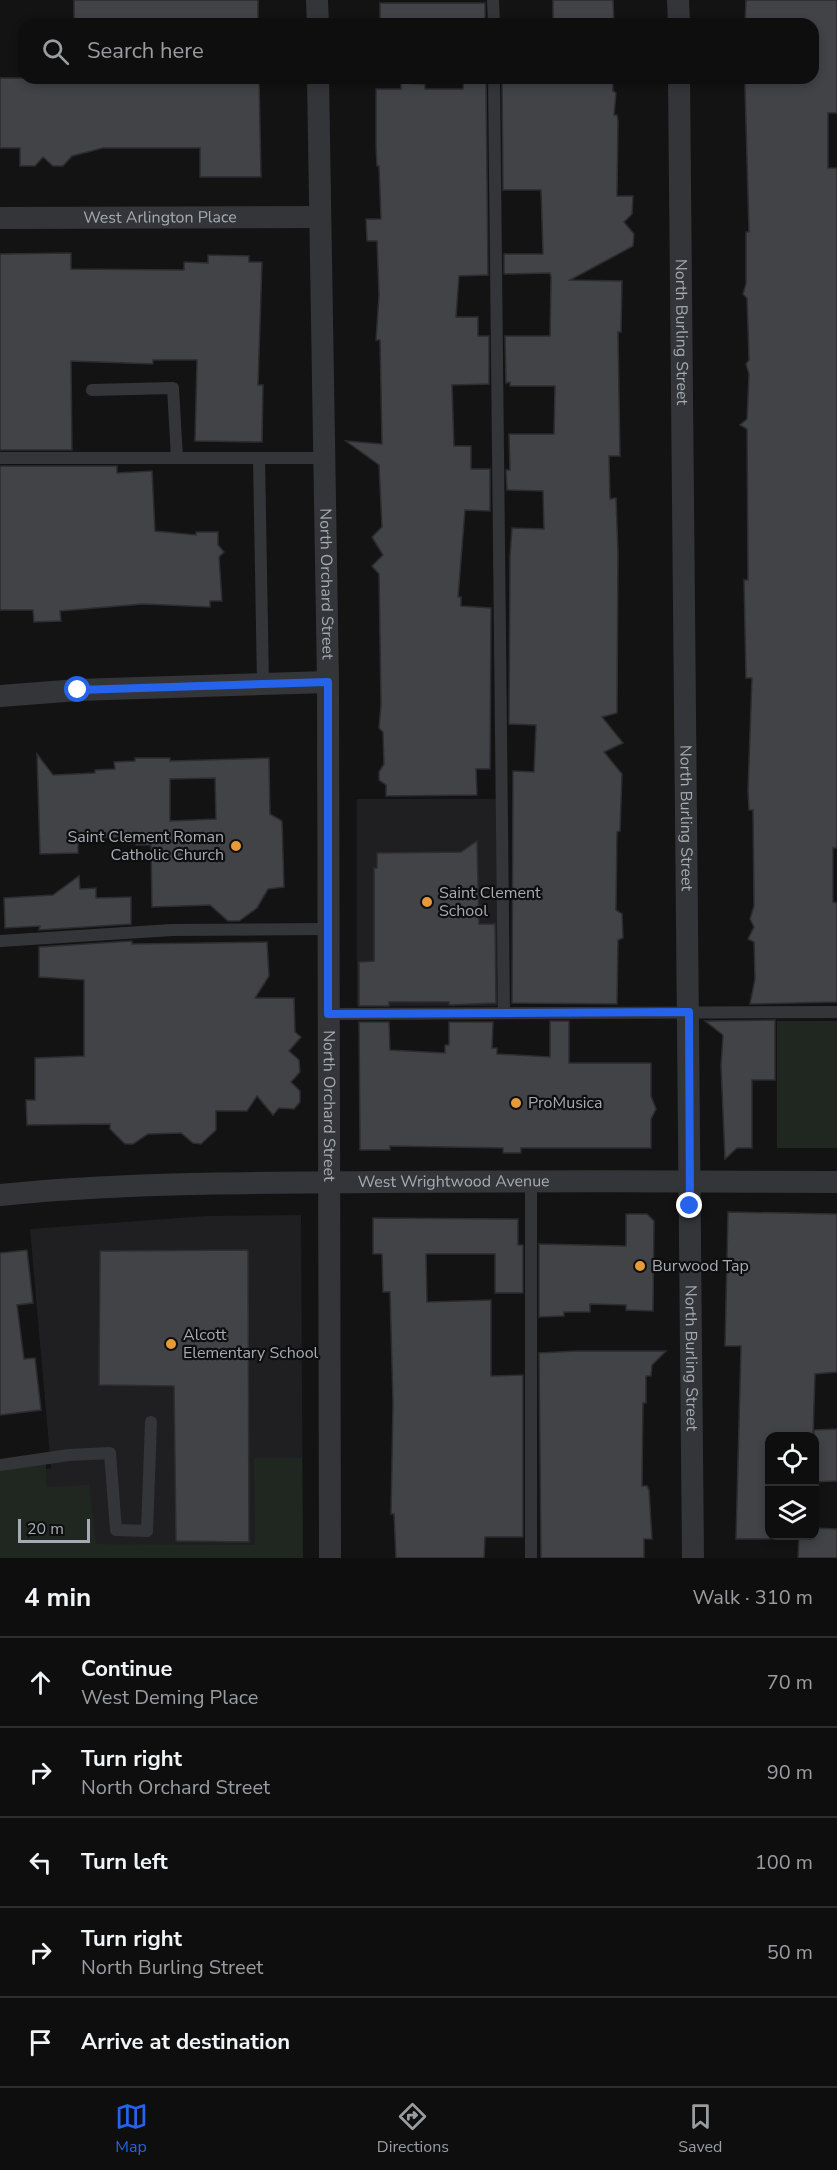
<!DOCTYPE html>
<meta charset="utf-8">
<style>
:root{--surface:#0e0e0f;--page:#171718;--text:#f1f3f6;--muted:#9b9c9e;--line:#2e2e2f;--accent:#2563eb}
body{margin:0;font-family:"Nunito Sans",sans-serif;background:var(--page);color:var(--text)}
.controls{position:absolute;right:18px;bottom:18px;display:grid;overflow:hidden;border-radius:12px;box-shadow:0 3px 9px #0003}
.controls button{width:54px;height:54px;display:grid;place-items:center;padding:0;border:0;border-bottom:2px solid var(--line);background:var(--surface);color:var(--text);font:30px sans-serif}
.scale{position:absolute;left:18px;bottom:15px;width:72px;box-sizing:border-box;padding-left:6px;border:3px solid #a5abb4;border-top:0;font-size:16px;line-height:21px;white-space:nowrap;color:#a5abb4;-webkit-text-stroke:4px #0e0e0f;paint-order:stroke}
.stop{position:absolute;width:18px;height:18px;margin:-14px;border:4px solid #2563eb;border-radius:50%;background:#fff}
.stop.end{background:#2563eb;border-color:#fff;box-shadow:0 2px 6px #0008}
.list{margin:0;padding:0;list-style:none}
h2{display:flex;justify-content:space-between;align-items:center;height:78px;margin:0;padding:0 24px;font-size:26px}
h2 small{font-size:20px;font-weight:400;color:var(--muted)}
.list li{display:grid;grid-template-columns:39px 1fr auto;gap:18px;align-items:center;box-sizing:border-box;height:90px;padding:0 24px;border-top:2px solid var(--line)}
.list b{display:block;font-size:22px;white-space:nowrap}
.list p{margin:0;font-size:20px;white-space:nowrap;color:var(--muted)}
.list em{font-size:20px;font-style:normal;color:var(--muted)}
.icon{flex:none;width:33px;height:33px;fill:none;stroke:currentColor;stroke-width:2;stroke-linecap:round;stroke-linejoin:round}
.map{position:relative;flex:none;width:837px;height:1558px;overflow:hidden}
.search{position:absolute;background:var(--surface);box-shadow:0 3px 9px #0003;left:18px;right:18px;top:18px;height:66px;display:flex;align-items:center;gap:15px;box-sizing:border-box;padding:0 21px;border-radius:18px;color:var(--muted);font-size:22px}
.sheet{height:528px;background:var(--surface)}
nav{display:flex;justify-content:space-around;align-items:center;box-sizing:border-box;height:84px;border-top:2px solid var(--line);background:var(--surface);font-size:16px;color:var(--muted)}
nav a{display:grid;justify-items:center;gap:3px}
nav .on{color:var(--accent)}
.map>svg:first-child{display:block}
</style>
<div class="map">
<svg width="837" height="1558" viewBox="0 0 837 1558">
<rect width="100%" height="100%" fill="#131314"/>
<g fill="#1f1f21">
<rect x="357" y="799" width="141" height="207"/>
<polygon points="301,1215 303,1558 0,1558 0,1475 51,1468 30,1229 206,1216"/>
</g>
<g fill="#1f2720">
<rect x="777" y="1021" width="60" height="127"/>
<polygon points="46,1458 46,1487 89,1485 96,1544 255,1545 254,1458 302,1458 303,1558 0,1558 0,1467"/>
</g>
<g fill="#424347" stroke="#2d2d30" stroke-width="1.5" fill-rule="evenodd">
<polygon points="74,0 258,0 258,24 169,24 169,19 126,19 126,24 74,24"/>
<polygon points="553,0 613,0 614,24 553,24"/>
<polygon points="746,0 837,0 837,113 828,113 828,168 837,168 837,848 833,848 833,902 837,903 837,1002 750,1004 755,979 754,942 748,939 754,927 750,919 754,906 753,810 749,810 748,790 752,678 746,678 744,580 748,580 747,429 740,425 747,419 749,374 746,364 749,360 747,298 743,294 746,284 746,232 749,232 745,87 745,78 813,78 813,24 745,24"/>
<rect x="380" y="3" width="105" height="21"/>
<polygon points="0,78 259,78 261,177 200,177 200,148 103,148 72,156 63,166 53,166 43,157 35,166 20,166 20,148 0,148"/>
<polygon points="464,78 486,79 488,275 459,276 456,317 478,317 478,336 489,336 489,384 452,385 454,446 471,446 471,469 490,469 490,511 465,510 458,597 461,597 461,606 491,608 490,769 476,769 477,795 386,796 386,785 379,780 379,772 384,764 383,732 379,728 381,705 379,574 372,566 383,555 372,537 382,527 379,465 346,441 382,444 380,340 376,340 379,295 377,241 367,241 366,219 381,219 379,166 377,166 376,148 376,89 401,89 401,83 425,84 425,89 463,89"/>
<polygon points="506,78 613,78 613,91 616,93 614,115 617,115 618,121 617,196 633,196 632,214 624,222 634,234 633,246 570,280 622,281 621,332 618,332 620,456 609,456 610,499 616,498 618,553 617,713 602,717 623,743 604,752 622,774 620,831 617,832 616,910 622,914 623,938 618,940 617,1004 512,1003 513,771 534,772 536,725 509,724 510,556 512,528 544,529 543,491 507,490 506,470 510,470 509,434 554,434 555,386 510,386 510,382 506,383 505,336 550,336 551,277 550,273 504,274 504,254 543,254 541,190 503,190 502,80"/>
<polygon points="71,253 71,269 184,270 184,262 208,263 208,255 249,256 249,262 262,262 258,385 263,385 262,442 195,441 197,360 153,360 153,364 71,361 72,450 0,450 0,254"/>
<polygon points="0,466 117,466 117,473 152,471 155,531 196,535 196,532 218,532 218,545 224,552 219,557 222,601 210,601 210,607 143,604 60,611 61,621 34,622 33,610 0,610"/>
<path d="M 37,754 L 53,775 L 95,773 L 95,770 L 115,769 L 114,762 L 135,761 L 135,758 L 170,758 L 170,761 L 269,758 L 270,814 L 282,821 L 284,887 L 268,889 L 257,908 L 239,921 L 228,921 L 210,905 L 152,907 L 151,845 L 136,845 L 136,837 L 78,838 L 78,853 L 40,854 ZM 215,778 L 216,819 L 170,821 L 170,779 Z"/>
<polygon points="477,841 479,924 495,924 496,1003 449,1005 449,1002 389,1002 389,1006 359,1006 359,962 374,961 374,868 377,868 377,853 461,852"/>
<polygon points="79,876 80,889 96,888 96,898 131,897 131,924 39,930 40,926 5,928 4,898 53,895"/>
<polygon points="132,941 132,944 267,942 269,976 255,998 294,998 295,1032 301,1037 289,1051 299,1060 300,1072 291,1082 300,1091 300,1102 294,1109 279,1108 273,1115 257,1096 247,1111 216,1111 216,1130 201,1144 193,1143 181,1133 148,1134 133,1144 125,1144 110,1129 110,1124 27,1125 26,1100 35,1100 35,1058 84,1056 84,980 39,977 39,947"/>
<polygon points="775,1020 775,1080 752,1080 752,1148 737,1148 725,1159 721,1066 723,1035 705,1021"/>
<polygon points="550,1021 569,1021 569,1063 651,1063 651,1096 656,1109 651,1119 651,1148 521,1148 521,1153 503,1153 503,1148 446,1147 390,1146 390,1150 360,1150 359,1022 389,1022 390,1050 445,1053 445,1045 449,1045 449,1022 493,1022 492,1048 497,1048 497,1054 550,1057"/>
<polygon points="728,1212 837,1214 837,1372 815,1374 813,1437 770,1437 770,1539 736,1539 741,1346 725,1346"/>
<polygon points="626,1214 647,1214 654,1221 653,1311 626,1310 626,1305 590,1304 590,1312 564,1312 564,1316 539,1317 539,1244 626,1246"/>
<polygon points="373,1218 518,1219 518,1245 523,1245 523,1293 495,1293 495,1254 426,1254 427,1302 491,1300 491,1376 523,1375 523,1537 485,1537 484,1558 396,1558 394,1514 391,1514 393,1403 390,1292 383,1292 382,1254 373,1254"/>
<polygon points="27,1250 33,1303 17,1305 24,1359 35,1358 41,1410 0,1415 0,1253"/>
<polygon points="248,1250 249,1542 176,1541 174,1386 99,1385 100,1251"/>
<polygon points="576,1351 666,1351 652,1365 651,1376 646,1376 646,1403 643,1403 642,1486 647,1486 649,1490 652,1539 644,1539 644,1558 541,1558 539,1353"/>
<polygon points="837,1429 837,1481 814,1482 814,1430"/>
<polygon points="814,1528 837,1529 837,1558 798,1558 799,1536 814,1536"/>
</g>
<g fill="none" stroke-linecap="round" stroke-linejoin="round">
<g stroke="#343539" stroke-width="12">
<polyline points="493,0 494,24"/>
<polyline points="494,78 504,1013"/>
<polyline points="92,390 173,388 177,458"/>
<polyline points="0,458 324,458"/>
<polyline points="259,458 263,684"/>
<polyline points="0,941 172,930 328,929"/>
<polyline points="328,1014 837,1012"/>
<polyline points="0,1465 69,1455 110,1453 116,1530 147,1531 151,1422"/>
<polyline points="531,1558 531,1181"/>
</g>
<g stroke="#343539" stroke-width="22">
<polyline points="317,0 318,24"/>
<polyline points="678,0 679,24"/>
<path id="s1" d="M 318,78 L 328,682 L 330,1558"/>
<path id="s2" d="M 679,78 L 693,1558"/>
<path id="s3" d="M 0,218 L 320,217"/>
<polyline points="0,696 78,690 328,682"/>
<path id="s4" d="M 0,1195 C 125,1182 250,1183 375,1182 C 529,1181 683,1181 837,1182"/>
</g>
</g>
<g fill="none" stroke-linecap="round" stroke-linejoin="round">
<polyline stroke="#2563eb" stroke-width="8" points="78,690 328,682 328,1014 689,1012 690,1206"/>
</g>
<g fill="#e79b38" stroke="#0e0e0f" stroke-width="2">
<circle cx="236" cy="846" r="6"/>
<circle cx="427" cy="902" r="6"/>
<circle cx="516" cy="1103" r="6"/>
<circle cx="640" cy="1266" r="6"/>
<circle cx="171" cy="1344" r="6"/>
</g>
<g text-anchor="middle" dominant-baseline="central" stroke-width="4.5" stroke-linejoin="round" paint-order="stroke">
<g font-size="16" fill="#a5abb4" stroke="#0e0e0f">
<text stroke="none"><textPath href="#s3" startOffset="160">West Arlington Place</textPath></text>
<text stroke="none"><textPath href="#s2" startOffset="254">North Burling Street</textPath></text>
<text stroke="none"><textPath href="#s1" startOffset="506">North Orchard Street</textPath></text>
<text stroke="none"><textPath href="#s2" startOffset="740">North Burling Street</textPath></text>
<text stroke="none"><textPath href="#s1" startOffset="1028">North Orchard Street</textPath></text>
<text stroke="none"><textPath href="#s4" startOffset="454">West Wrightwood Avenue</textPath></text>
<text stroke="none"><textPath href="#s2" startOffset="1280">North Burling Street</textPath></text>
</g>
<g font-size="16" fill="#a5abb4" stroke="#0e0e0f" text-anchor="start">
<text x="224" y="837" text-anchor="end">Saint Clement Roman<tspan x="224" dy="18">Catholic Church</tspan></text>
<text x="439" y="893">Saint Clement<tspan x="439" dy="18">School</tspan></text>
<text x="528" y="1103">ProMusica</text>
<text x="652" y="1266">Burwood Tap</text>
<text x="183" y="1335">Alcott<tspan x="183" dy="18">Elementary School</tspan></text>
</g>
</g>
</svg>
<div class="controls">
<button><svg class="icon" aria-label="locate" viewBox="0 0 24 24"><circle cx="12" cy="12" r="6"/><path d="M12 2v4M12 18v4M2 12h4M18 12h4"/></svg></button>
<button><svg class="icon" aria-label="layers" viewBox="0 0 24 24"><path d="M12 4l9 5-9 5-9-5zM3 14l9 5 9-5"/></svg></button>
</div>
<div class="scale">20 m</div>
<div class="stop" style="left:78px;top:690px"></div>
<div class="stop end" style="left:690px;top:1206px"></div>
<div class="search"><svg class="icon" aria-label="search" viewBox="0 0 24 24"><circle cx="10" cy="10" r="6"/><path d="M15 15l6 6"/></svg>Search here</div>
</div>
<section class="sheet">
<h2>4 min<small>Walk · 310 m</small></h2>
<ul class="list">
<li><svg class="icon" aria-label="ahead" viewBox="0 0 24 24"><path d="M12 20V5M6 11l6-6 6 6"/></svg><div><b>Continue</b><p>West Deming Place</p></div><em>70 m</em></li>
<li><svg class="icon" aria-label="right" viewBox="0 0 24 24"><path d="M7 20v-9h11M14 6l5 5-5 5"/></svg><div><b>Turn right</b><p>North Orchard Street</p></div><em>90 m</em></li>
<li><svg class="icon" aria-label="left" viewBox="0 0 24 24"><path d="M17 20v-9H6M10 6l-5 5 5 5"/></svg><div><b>Turn left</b></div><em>100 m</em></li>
<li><svg class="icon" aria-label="right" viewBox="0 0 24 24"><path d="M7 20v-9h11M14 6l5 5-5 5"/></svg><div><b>Turn right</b><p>North Burling Street</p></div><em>50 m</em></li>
<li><svg class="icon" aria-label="arrive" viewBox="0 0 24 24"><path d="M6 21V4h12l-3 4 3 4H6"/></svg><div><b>Arrive at destination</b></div></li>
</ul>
</section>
<nav>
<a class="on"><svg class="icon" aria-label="map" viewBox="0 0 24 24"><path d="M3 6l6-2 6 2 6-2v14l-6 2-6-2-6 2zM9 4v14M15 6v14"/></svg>Map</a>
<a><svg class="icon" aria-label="directions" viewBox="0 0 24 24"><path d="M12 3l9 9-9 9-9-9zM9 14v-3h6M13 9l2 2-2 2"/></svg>Directions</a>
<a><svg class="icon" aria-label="saved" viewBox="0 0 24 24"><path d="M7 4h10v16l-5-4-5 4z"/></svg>Saved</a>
</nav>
